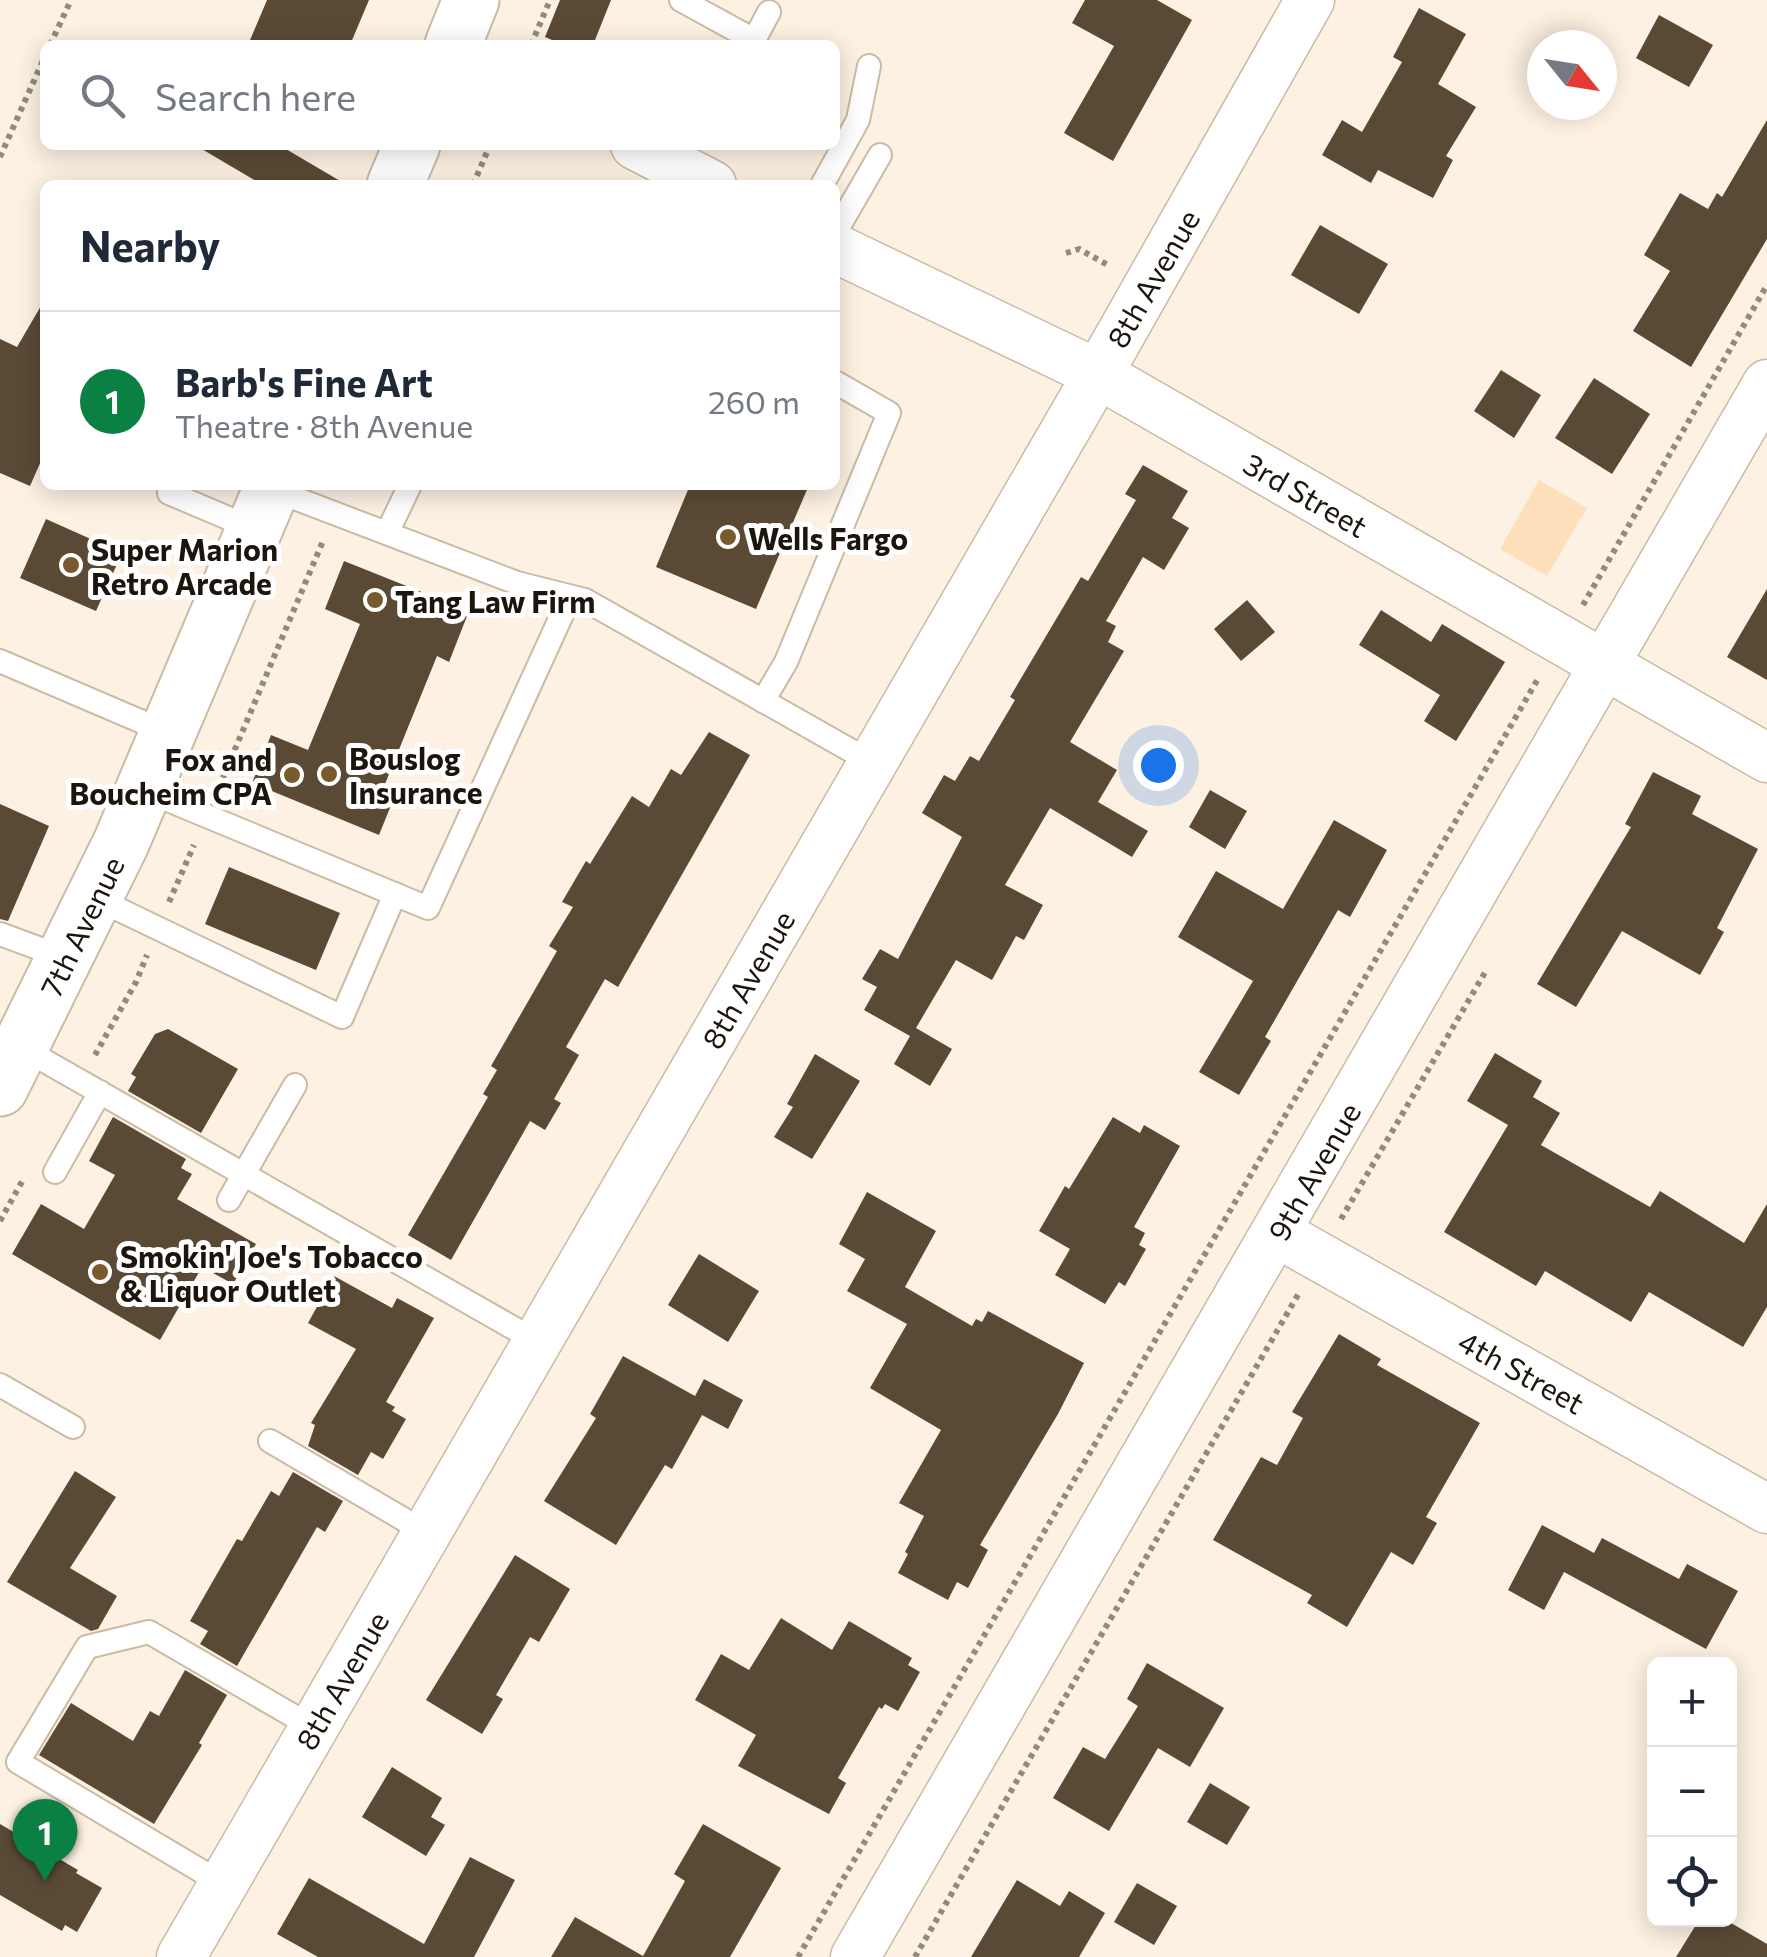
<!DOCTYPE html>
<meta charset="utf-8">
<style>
:root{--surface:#fff;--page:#f2f2f3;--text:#1f2937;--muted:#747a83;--line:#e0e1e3;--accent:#0b8043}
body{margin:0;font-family:Commissioner,sans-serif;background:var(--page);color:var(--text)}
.controls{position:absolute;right:30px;bottom:30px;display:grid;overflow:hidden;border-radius:15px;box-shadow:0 5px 25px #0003}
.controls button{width:90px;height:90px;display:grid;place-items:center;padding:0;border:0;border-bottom:2px solid var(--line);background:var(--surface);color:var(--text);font:50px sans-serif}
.compass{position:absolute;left:1527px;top:30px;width:90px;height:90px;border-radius:50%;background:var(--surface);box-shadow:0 5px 25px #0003;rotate:120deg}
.you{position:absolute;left:1158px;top:765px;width:35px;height:35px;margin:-25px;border:8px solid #fff;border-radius:50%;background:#1a73e8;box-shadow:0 0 0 15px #1a73e833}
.badge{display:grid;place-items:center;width:65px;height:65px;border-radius:50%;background:var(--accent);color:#fff;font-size:32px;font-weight:700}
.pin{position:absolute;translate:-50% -82px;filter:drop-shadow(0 2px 5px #0008)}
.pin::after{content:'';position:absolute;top:52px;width:35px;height:30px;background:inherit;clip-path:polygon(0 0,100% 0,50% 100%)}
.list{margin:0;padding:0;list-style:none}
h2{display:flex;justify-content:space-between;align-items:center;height:130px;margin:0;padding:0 40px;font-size:42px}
h2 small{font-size:32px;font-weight:400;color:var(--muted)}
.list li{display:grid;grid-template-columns:65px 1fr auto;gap:30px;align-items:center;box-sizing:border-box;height:180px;padding:0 40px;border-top:2px solid var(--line)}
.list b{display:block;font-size:38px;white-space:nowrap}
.list p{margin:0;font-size:32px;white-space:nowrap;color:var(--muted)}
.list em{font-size:32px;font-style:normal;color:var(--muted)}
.icon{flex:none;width:55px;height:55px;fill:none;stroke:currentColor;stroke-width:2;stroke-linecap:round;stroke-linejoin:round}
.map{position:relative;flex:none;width:1767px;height:1957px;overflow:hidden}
.search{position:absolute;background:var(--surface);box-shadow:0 5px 25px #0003;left:40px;top:40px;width:800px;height:110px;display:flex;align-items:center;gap:25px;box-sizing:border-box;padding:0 35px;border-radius:15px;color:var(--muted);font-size:38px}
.panel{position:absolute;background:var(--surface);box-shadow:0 5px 25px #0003;left:40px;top:180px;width:800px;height:310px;border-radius:15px}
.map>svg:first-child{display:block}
</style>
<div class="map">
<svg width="1767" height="1957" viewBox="0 0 1767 1957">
<rect width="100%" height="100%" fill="#fdf1e3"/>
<polygon fill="#fde0bb" points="1539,480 1587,508 1547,576 1500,549"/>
<g fill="#5a4a35">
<polygon points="267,0 369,0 350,45 248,45"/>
<polygon points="560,0 611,0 593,45 564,45 545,37"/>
<polygon points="1085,0 1157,0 1192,20 1113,161 1064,133 1114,46 1072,23"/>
<polygon points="1419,8 1466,34 1438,84 1476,107 1446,156 1453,160 1433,198 1378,170 1371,183 1322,155 1342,120 1362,132 1402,62 1393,57"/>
<polygon points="1659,15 1713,45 1689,87 1636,58"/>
<polygon points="1767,120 1767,239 1691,367 1633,331 1670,271 1644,255 1680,193 1708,209 1717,193 1722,197"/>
<polygon points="195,145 279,145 347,185 263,185"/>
<polygon points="1320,225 1388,264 1359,314 1291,275"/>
<polygon points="45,299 45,452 30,486 0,473 0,339 17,347"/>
<polygon points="1501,370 1541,395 1514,438 1474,411"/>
<polygon points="1594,378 1650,414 1612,474 1555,438"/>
<polygon points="1143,465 1188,491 1172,518 1189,528 1164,570 1143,557 1106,621 1116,626 1108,642 1124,651 1070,742 1117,770 1098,802 1148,831 1132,857 1050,808 1005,885 1043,905 1024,940 1016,936 992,980 956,960 916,1028 952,1049 930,1086 894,1064 910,1036 864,1010 877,987 862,979 880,949 898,959 962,837 922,813 944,775 955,781 970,756 979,761 1015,700 1010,697 1071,594 1081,577 1088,581 1136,500 1125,494"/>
<polygon points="690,485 809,485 756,609 656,567"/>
<polygon points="46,519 122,553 96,611 20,578"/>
<polygon points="344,561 469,611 449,662 437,656 385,784 398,788 379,835 252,783 271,735 308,750 360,624 325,609"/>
<polygon points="1767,589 1767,680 1727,657"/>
<polygon points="1247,600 1275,632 1241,661 1214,629"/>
<polygon points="1381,610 1431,642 1442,624 1505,662 1456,741 1424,721 1440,695 1359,645"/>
<polygon points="709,732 750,755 618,987 605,979 566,1047 579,1055 554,1099 561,1103 545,1130 530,1121 451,1260 408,1235 488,1097 483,1094 497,1070 491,1066 557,951 549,946 573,907 562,902 586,861 590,864 632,796 649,807 671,769 681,775"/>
<polygon points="1653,772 1701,796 1692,814 1758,849 1717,928 1724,932 1700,975 1622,931 1576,1007 1537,984 1631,827 1625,824"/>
<polygon points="1210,790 1247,811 1225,849 1189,827"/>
<polygon points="0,804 49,826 8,921 0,919"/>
<polygon points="1334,820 1387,850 1350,917 1338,910 1265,1037 1271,1041 1239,1095 1199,1072 1253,981 1178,937 1216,871 1283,909"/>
<polygon points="229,867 340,913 316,970 205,924"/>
<polygon points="168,1029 238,1069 201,1133 128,1091 136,1077 131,1074 155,1034"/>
<polygon points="1495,1053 1542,1081 1533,1097 1560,1113 1541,1145 1650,1207 1660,1191 1744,1243 1767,1204 1767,1307 1743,1347 1649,1292 1631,1322 1545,1271 1536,1286 1444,1232 1508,1125 1467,1101"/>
<polygon points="815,1054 860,1081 812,1159 774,1137 793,1107 787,1104"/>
<polygon points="113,1117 186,1159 181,1168 192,1174 177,1199 256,1244 233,1284 202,1267 160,1340 12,1254 41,1204 84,1229 115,1175 89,1161"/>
<polygon points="1113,1117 1140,1133 1144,1125 1180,1146 1134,1227 1145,1233 1139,1245 1146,1249 1125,1286 1119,1282 1105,1304 1055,1275 1070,1249 1039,1231 1065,1186 1069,1189"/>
<polygon points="867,1192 936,1231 905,1287 972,1326 976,1319 982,1322 988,1311 1084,1363 1058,1414 980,1545 988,1550 968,1588 957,1582 948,1600 898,1573 908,1554 905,1552 924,1516 899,1503 941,1430 870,1388 907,1324 847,1291 865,1259 839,1244"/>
<polygon points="699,1254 759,1291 728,1342 668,1305"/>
<polygon points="334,1276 392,1308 397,1298 434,1318 386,1402 395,1407 392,1411 406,1419 383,1459 371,1452 358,1475 308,1446 315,1425 311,1423 356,1349 308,1323"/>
<polygon points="1339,1334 1381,1359 1377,1365 1480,1423 1426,1517 1437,1523 1413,1565 1391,1552 1347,1627 1307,1603 1312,1595 1213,1540 1261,1457 1277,1465 1303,1418 1292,1412"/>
<polygon points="623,1356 695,1396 704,1379 743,1400 728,1429 702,1415 672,1469 665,1465 616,1545 544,1501 596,1418 590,1414"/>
<polygon points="75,1471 116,1497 70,1568 117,1596 98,1629 91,1631 7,1582"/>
<polygon points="293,1472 343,1501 325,1532 317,1527 237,1666 200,1644 208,1631 190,1621 237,1539 242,1541 271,1491 279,1496"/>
<polygon points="1542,1525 1594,1553 1602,1538 1679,1579 1687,1564 1738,1591 1706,1649 1564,1572 1544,1610 1508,1590"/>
<polygon points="515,1555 570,1589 539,1642 530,1637 496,1695 503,1699 482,1734 426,1700"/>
<polygon points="781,1618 832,1650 849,1621 912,1658 908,1665 920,1672 898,1711 885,1704 882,1709 879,1707 838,1778 846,1783 829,1814 738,1766 756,1735 695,1700 721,1654 749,1670"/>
<polygon points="1147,1663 1224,1708 1190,1767 1158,1748 1109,1831 1053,1798 1083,1747 1105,1759 1138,1706 1127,1699"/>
<polygon points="185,1670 227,1695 199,1743 202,1745 154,1824 39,1755 71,1703 133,1741 150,1711 159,1716"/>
<polygon points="392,1767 442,1798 431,1817 445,1825 426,1856 362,1817"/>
<polygon points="1210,1783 1250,1807 1227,1845 1187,1822"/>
<polygon points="0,1824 78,1870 76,1873 102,1888 77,1932 65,1925 62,1931 0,1895"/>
<polygon points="703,1824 781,1868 730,1957 551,1957 575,1917 643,1956 685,1881 674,1874"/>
<polygon points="470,1857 515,1880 474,1957 318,1957 277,1934 309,1878 424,1944"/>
<polygon points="1017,1880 1060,1906 1069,1891 1105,1913 1079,1957 971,1957"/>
<polygon points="1137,1883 1177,1906 1154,1945 1114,1922"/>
<polygon points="1699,1920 1726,1920 1767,1944 1767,1957 1676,1957"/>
</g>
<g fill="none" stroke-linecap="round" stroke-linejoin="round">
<defs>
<g id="service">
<polyline points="681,0 754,40 769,12"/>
<polyline points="822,185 858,120 869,66"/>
<polyline points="835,233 880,155"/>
<polyline points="271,489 517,583 585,600 873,763"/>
<polyline points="169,493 254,529"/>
<polyline points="387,533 410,485"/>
<polyline points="0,661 168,733"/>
<polyline points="763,701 786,662 889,413 835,382"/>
<polyline points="144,790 428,908 570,597"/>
<polyline points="95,898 342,1017 395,894"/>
<polyline points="0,934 65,958"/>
<polyline points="22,1048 538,1342"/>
<polyline points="55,1172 100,1092"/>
<polyline points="229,1200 295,1085"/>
<polyline points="0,1385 73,1427"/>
<polyline points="270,1441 427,1533"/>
<polyline points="223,1884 18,1762 87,1647 149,1632 314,1728"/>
</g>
<g id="minor">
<polyline points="635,145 712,185"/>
<polyline points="835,248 1098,374 1767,758"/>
<polyline points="1277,1233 1767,1509"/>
<polyline points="181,1957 1114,346 1310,0"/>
<polyline points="855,1957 1767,384"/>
</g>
<g id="primary">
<polyline points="453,45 471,0"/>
<polyline points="395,185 412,145"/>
<polyline points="0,1088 121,843 273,485"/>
</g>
</defs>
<use href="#service" stroke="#cdbaa3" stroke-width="26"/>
<use href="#minor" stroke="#cdbaa3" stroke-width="51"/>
<use href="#primary" stroke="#cdbaa3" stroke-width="59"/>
<g stroke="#938a7e" stroke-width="6" stroke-dasharray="5 5" stroke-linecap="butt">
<polyline points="50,45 71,0"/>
<polyline points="531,45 550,0"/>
<polyline points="0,157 45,56"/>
<polyline points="473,185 490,145"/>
<polyline points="1066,253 1079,249 1108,265 1107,268"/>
<polyline points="1583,605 1767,285"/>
<polyline points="219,787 323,541"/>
<polyline points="169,902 194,845"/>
<polyline points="95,1055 136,982 147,955"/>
<polyline points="1341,1219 1487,969"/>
<polyline points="0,1221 24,1178"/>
<polyline points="798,1957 1539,677"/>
<polyline points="915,1957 1299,1293"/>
</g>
<use href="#service" stroke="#fff" stroke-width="22"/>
<use href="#minor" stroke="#fff" stroke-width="48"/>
<use href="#primary" stroke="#fff" stroke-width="55"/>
</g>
<g fill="#795a2f" stroke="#fff" stroke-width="4">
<circle cx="728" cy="537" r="10"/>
<circle cx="71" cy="565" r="10"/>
<circle cx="375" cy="600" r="10"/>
<circle cx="329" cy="774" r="10"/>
<circle cx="292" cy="775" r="10"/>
<circle cx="100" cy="1272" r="10"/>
</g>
<g text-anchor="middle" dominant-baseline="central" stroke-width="10" stroke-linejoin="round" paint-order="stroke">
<g font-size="30" fill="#1b150c" stroke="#fff">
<text transform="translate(1152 278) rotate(-60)">8th Avenue</text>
<text transform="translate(1306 494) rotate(30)">3rd Street</text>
<text transform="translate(81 926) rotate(-64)">7th Avenue</text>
<text transform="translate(747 979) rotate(-60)">8th Avenue</text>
<text transform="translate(1313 1171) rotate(-60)">9th Avenue</text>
<text transform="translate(1522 1371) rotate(29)">4th Street</text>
<text transform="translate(341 1680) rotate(-60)">8th Avenue</text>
</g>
<g font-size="30" font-weight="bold" fill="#1b150c" stroke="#fff" text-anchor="start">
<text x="748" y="537">Wells Fargo</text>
<text x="91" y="548">Super Marion<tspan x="91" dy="34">Retro Arcade</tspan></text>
<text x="395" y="600">Tang Law Firm</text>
<text x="349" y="757">Bouslog<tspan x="349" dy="34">Insurance</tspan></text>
<text x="272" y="758" text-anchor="end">Fox and<tspan x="272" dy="34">Boucheim CPA</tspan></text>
<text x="120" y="1255">Smokin' Joe's Tobacco<tspan x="120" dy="34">&amp; Liquor Outlet</tspan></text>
</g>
</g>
</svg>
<div class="controls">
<button>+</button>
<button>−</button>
<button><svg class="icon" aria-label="locate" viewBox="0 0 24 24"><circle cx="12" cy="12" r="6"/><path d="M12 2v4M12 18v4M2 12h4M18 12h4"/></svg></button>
</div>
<svg class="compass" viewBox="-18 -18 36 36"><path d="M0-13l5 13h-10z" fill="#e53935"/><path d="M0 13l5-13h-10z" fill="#747a83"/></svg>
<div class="you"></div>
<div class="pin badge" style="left:45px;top:1881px">1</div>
<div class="search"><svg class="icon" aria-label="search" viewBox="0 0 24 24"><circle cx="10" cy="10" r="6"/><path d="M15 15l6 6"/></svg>Search here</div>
<section class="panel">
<h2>Nearby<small></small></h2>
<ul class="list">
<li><span class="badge">1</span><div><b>Barb's Fine Art</b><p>Theatre · 8th Avenue</p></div><em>260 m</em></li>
</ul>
</section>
</div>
